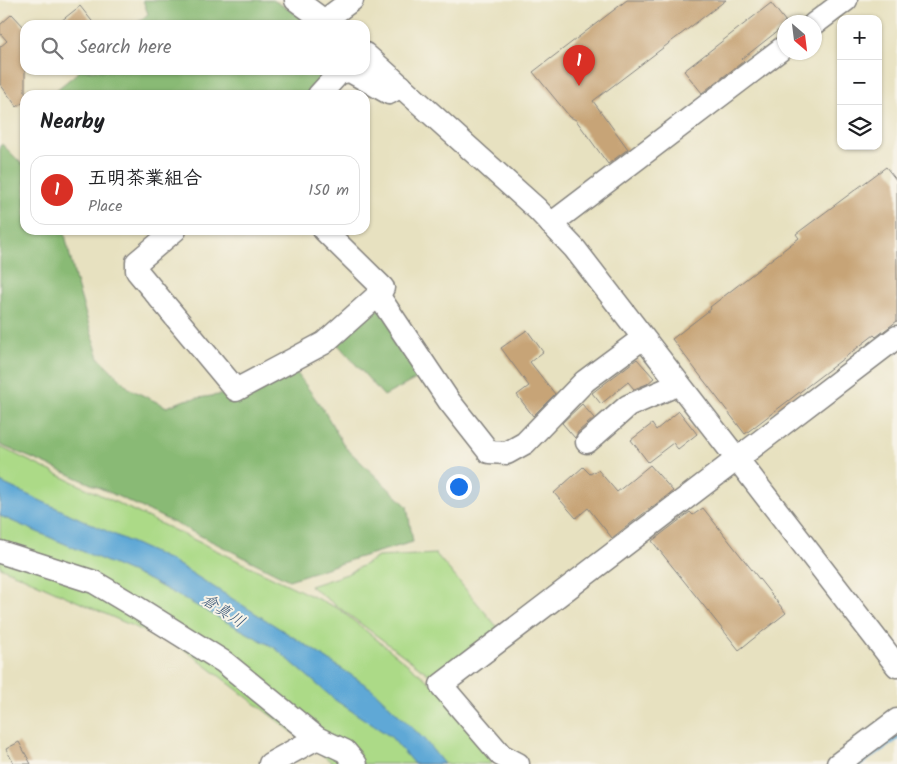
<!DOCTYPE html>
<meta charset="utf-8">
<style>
:root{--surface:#fff;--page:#f6f6f6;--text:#202124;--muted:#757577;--line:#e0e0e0;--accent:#d93025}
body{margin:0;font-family:Kalam,"Klee One",sans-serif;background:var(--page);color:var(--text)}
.controls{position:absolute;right:15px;top:15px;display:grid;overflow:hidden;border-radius:10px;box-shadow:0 1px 4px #0004}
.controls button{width:45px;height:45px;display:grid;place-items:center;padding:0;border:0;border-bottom:1px solid var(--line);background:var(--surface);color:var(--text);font:25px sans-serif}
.compass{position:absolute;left:777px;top:15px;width:45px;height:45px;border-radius:50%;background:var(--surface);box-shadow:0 1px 4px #0004;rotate:152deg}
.you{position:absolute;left:458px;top:486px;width:18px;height:18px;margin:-12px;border:4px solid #fff;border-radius:50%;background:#1a73e8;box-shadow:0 0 0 8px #1a73e833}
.badge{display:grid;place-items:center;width:32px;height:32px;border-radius:50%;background:var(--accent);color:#fff;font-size:16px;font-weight:700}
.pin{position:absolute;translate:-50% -41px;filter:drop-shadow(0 1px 2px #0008)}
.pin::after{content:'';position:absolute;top:26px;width:18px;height:15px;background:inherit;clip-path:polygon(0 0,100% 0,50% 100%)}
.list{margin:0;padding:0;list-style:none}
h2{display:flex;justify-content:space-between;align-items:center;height:65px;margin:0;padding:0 20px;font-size:21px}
h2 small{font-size:16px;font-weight:400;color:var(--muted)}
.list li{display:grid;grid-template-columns:32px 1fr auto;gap:15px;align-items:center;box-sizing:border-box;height:70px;margin:0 10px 10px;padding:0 10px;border:1px solid var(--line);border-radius:15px}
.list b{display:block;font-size:19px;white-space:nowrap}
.list p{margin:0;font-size:16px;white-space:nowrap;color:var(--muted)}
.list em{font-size:16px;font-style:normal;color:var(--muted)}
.icon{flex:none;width:28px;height:28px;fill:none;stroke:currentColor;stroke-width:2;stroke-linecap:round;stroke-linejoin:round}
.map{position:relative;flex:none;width:897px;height:764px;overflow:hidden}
.search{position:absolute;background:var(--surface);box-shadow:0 1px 4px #0004;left:20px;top:20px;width:350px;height:55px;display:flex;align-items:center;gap:12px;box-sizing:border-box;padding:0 18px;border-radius:15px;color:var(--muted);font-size:19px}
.panel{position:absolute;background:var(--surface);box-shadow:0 1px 4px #0004;left:20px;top:90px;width:350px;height:145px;border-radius:15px}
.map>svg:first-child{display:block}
</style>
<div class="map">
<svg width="897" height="764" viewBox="0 0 897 764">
<rect width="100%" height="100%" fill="#f7f3e8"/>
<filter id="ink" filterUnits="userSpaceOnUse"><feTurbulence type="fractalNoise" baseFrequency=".02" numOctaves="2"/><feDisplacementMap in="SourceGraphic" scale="10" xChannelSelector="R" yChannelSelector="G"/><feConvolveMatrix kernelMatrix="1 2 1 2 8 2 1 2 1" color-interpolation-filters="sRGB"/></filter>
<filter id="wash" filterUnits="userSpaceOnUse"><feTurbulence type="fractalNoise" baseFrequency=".0096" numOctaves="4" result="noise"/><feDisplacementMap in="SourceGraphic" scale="20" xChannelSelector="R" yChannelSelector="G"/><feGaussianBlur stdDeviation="1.12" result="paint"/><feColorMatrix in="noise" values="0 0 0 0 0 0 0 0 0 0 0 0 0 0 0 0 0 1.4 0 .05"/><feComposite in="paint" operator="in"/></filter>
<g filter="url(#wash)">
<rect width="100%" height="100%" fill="#e7e1c0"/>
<g fill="#acda87" stroke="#677e61">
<polygon points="0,447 339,609 458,705 492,764 334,764 184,649 0,567"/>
<polygon points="436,554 499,629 435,679 310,586 347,574 378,557"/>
</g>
<g fill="#89ba74" stroke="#566e58">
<polygon points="143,0 273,0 316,25 135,25 148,14"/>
<polygon points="81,70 329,70 325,95 50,95"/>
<path d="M 2,144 L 25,167 L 25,230 L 64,230 L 76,282 L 99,358 L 130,389 L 167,407 L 185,400 L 238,392 L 291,365 L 323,409 L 345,447 L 407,506 L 413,542 L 357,558 L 289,580 C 194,532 99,485 0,445 L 0,146 Z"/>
<polygon points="379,301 420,366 418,378 384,396 333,339"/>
</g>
<polygon fill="#5ea8d6" stroke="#406588" points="0,482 174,562 312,649 372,689 424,739 444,764 414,764 391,737 335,700 275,648 149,580 0,516"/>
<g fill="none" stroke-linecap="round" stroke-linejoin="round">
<polyline stroke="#5ea8d6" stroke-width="5.5" points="859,764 897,738"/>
</g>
<g id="blocks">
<g fill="#c7a477">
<polygon points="627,0 726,0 593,101 628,149 608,164 576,120 570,117 533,72"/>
<polygon points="771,3 786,22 784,22 784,26 742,59 744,61 702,93 684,71"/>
<polygon points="80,6 95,25 56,25"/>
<polygon points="12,14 25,28 25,92 27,95 25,95 25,101 17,107 0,84 0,47 7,41 0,33 0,25"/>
<polygon points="886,167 897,181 897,321 876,337 874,335 745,434 672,339 711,309 710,307 799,238 796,234"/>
<polygon points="527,330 543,352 530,362 555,394 533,416 517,395 529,386 501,348"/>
<polygon points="637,359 654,378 647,384 634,389 628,382 601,404 592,393"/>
<polygon points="582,404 594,418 578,432 575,438 562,423"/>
<polygon points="679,411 697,434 678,449 673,443 648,462 631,440 652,424 656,430"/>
<polygon points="650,465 673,491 612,538 588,508 576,518 554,493 583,467 590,474 598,470 617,492"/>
<polygon points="703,508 786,613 739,650 652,541 690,512 693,515"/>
<polygon points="19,742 31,764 14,764 6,749"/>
</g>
</g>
</g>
<g filter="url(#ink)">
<use href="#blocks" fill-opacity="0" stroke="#84827e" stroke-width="1"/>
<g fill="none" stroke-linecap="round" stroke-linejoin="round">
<defs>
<g id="minor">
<polyline points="296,0 330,25"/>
<polyline points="325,20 352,0"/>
<polyline points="814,24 846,0"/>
<polyline points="365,54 537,209 575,249 897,666"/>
<polyline points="319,95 339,73 350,71 389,93 401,86"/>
<polyline points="551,224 784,47"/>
<polyline points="175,230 137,262 137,271 236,390 324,343 378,295 383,288 324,230"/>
<polyline points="378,295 449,401 489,452 507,453 525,443 585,381 643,338"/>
<polyline points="587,442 628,406 679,384"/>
<polyline points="0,552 94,582 136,607 224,662 317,738 345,751 356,764"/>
<polyline points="270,764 317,738"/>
<polyline points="518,764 501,755 441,685 897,337"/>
<polyline points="838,764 897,720"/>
</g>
</defs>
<use href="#minor" stroke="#84827e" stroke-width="25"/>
<use href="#minor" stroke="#fff" stroke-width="22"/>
</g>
</g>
<g text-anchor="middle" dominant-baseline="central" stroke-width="4" stroke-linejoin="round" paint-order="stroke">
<g font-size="16" font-style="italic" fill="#3a5879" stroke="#f7f3e8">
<text transform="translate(223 611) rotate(33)">倉真川</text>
</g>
</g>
</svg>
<div class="controls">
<button>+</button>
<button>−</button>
<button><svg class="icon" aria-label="layers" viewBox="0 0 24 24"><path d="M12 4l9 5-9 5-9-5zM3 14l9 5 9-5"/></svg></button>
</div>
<svg class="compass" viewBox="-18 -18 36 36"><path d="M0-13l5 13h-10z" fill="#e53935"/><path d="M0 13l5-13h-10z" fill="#757577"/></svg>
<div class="you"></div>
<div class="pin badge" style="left:579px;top:86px">1</div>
<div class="search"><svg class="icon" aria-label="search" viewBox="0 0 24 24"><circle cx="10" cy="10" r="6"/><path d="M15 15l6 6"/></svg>Search here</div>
<section class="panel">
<h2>Nearby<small></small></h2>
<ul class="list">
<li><span class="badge">1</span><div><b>五明茶業組合</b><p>Place</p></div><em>150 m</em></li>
</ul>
</section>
</div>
